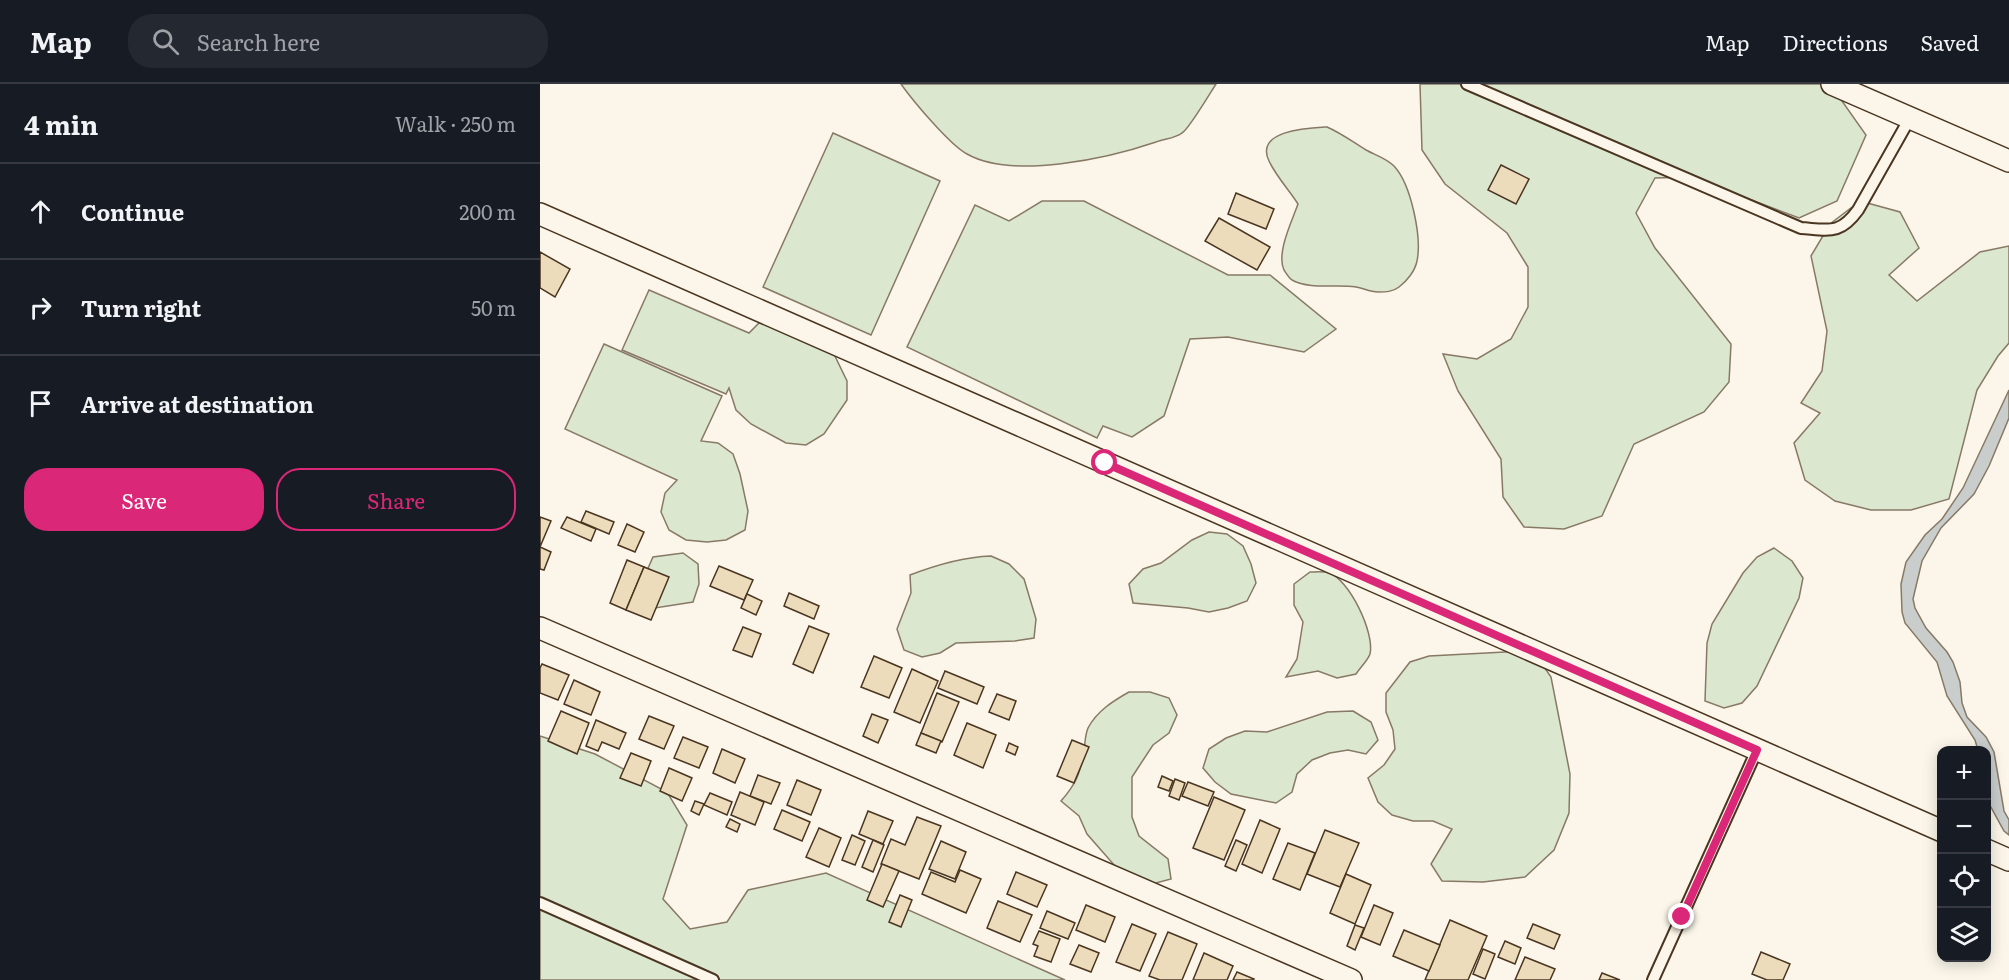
<!DOCTYPE html>
<meta charset="utf-8">
<style>
:root{--surface:#171b24;--page:#242831;--text:#f1f3f6;--muted:#9ea1a6;--line:#363941;--accent:#db2777}
body{margin:0;font-family:Literata,serif;background:var(--page);color:var(--text)}
.controls{position:absolute;right:18px;bottom:18px;display:grid;overflow:hidden;border-radius:12px;box-shadow:0 3px 15px #0003}
.controls button{width:54px;height:54px;display:grid;place-items:center;padding:0;border:0;border-bottom:2px solid var(--line);background:var(--surface);color:var(--text);font:30px sans-serif}
.stop{position:absolute;width:18px;height:18px;margin:-14px;border:4px solid #db2777;border-radius:50%;background:#fff}
.stop.end{background:#db2777;border-color:#fff;box-shadow:0 2px 6px #0008}
.list{margin:0;padding:0;list-style:none}
h2{display:flex;justify-content:space-between;align-items:center;height:78px;margin:0;padding:0 24px;font-size:26px}
h2 small{font-size:20px;font-weight:400;color:var(--muted)}
.list li{display:grid;grid-template-columns:39px 1fr auto;gap:18px;align-items:center;box-sizing:border-box;height:96px;padding:0 24px;border-top:2px solid var(--line)}
.list b{display:block;font-size:22px;white-space:nowrap}
.list em{font-size:20px;font-style:normal;color:var(--muted)}
.actions{display:flex;gap:12px;padding:18px 24px}
.actions a{flex:1;padding:14px 0;border:2px solid var(--accent);border-radius:24px;text-align:center;font-size:21px;color:var(--accent)}
.actions .main{background:var(--accent);color:#fff}
.icon{flex:none;width:33px;height:33px;fill:none;stroke:currentColor;stroke-width:2;stroke-linecap:round;stroke-linejoin:round}
.map{position:relative;flex:none;width:1469px;height:896px;overflow:hidden}
header{display:flex;align-items:center;gap:36px;box-sizing:border-box;height:84px;padding:0 30px;background:var(--surface);border-bottom:2px solid var(--line)}
header strong{font-size:28px}
nav{display:flex;gap:33px;margin-inline-start:auto;font-size:21px}
.search{width:420px;height:54px;background:var(--page);display:flex;align-items:center;gap:15px;box-sizing:border-box;padding:0 21px;border-radius:24px;color:var(--muted);font-size:22px}
main{display:flex}
aside{flex:1;background:var(--surface)}
.map>svg:first-child{display:block}
</style>
<header>
<strong>Map</strong>
<div class="search"><svg class="icon" aria-label="search" viewBox="0 0 24 24"><circle cx="10" cy="10" r="6"/><path d="M15 15l6 6"/></svg>Search here</div>
<nav><a>Map</a><a>Directions</a><a>Saved</a></nav>
</header>
<main>
<aside>
<h2>4 min<small>Walk · 250 m</small></h2>
<ul class="list">
<li><svg class="icon" aria-label="ahead" viewBox="0 0 24 24"><path d="M12 20V5M6 11l6-6 6 6"/></svg><div><b>Continue</b></div><em>200 m</em></li>
<li><svg class="icon" aria-label="right" viewBox="0 0 24 24"><path d="M7 20v-9h11M14 6l5 5-5 5"/></svg><div><b>Turn right</b></div><em>50 m</em></li>
<li><svg class="icon" aria-label="arrive" viewBox="0 0 24 24"><path d="M6 21V4h12l-3 4 3 4H6"/></svg><div><b>Arrive at destination</b></div></li>
</ul>
<div class="actions"><a class="main">Save</a><a>Share</a></div>
</aside>
<div class="map">
<svg width="1469" height="896" viewBox="0 0 1469 896">
<rect width="100%" height="100%" fill="#fbf6e9"/>
<g fill="#dce7d0" stroke="#887966" stroke-width="1.5">
<path d="M 361,0 L 676,0 C 670,9 649,45 642,49 C 636,54 624,55 616,58 C 569,74 473,96 427,70 C 410,61 373,17 361,0 Z"/>
<polygon points="880,0 1290,0 1326,51 1297,117 1259,134 1151,93 1115,94 1096,129 1115,164 1191,260 1189,298 1164,328 1094,360 1062,432 1024,445 984,443 963,413 961,375 918,307 903,270 937,275 971,255 988,223 988,183 967,149 905,100 882,66"/>
<path d="M 787,43 C 801,49 813,58 826,66 C 835,71 846,74 854,82 C 871,100 882,153 877,177 C 875,187 867,197 859,203 C 853,208 845,208 838,208 C 830,208 823,204 816,203 C 796,200 770,206 752,196 C 749,194 746,189 744,186 C 736,169 752,137 758,120 C 749,106 736,92 729,77 C 714,46 769,44 787,43 Z"/>
<polygon points="293,49 400,97 331,251 223,203"/>
<polygon points="502,117 544,117 688,191 730,191 796,245 764,268 688,253 650,255 624,332 592,353 563,342 557,354 367,263 435,121 469,137"/>
<polygon points="1320,117 1360,128 1379,164 1349,191 1377,217 1440,168 1469,162 1469,259 1458,272 1437,306 1409,415 1371,426 1331,426 1295,417 1265,396 1254,359 1280,329 1261,319 1282,287 1287,247 1271,172 1290,140"/>
<polygon points="109,206 209,249 219,239 240,235 291,264 307,297 307,316 284,350 266,361 246,359 211,340 196,326 189,304 186,310 82,266"/>
<polygon points="64,260 182,312 161,357 178,359 193,370 200,390 208,427 205,446 186,456 167,458 146,456 129,446 121,428 125,409 137,396 25,345"/>
<polygon points="669,448 687,450 703,462 711,480 716,499 707,517 688,524 669,528 648,524 593,519 589,500 603,485 621,479 652,456"/>
<polygon points="1234,464 1252,477 1263,494 1259,514 1217,602 1202,619 1184,624 1165,617 1167,559 1172,540 1203,489 1217,473"/>
<polygon points="143,469 158,480 159,500 153,518 115,524 105,491 113,473"/>
<path d="M 451,472 L 469,480 L 484,495 L 496,535 L 494,554 L 475,557 L 416,559 L 400,569 L 382,573 L 364,566 L 357,545 L 371,509 L 370,491 C 396,481 423,473 451,472 Z"/>
<path d="M 770,488 C 775,488 784,487 789,489 C 809,495 835,549 830,570 C 828,576 820,584 816,590 L 797,594 L 778,587 L 746,593 L 757,575 L 763,538 L 754,521 L 754,500 Z"/>
<polygon points="984,567 1000,577 1011,593 1030,690 1029,729 1014,766 985,793 943,798 902,797 891,780 912,745 893,737 873,737 852,731 838,718 828,694 844,681 855,665 853,646 846,628 846,609 870,578 889,572"/>
<path d="M 589,608 L 610,608 L 629,614 L 637,631 L 629,649 L 613,661 L 592,693 L 592,733 L 599,752 L 628,775 L 631,795 L 612,800 L 592,792 L 575,782 L 547,750 L 539,732 L 521,717 C 536,700 540,690 544,667 C 545,660 545,651 548,644 C 557,627 573,617 589,608 Z"/>
<polygon points="813,627 831,638 838,656 826,670 808,666 790,669 772,676 757,690 752,708 736,719 691,710 675,698 663,684 669,665 686,654 705,647 727,648 787,628"/>
<polygon points="0,652 55,670 127,708 147,741 123,815 150,845 187,838 208,806 286,789 525,896 0,896"/>
</g>
<polygon fill="#c9cecd" stroke="#887966" stroke-width="1.5" points="1469,306 1469,334 1449,382 1434,410 1401,444 1382,477 1373,515 1375,524 1386,544 1407,568 1413,578 1420,598 1422,619 1427,633 1446,653 1454,668 1464,727 1469,736 1469,751 1464,747 1447,716 1446,666 1438,666 1435,656 1407,612 1397,578 1365,539 1362,528 1361,500 1366,478 1385,451 1402,435 1423,404"/>
<g fill="#ecdcbc" stroke="#4a3520" stroke-width="1.5">
<polygon points="961,81 989,95 976,120 948,106"/>
<polygon points="696,109 734,125 726,145 688,130"/>
<polygon points="679,134 730,163 717,186 665,157"/>
<polygon points="0,168 30,185 15,213 0,204"/>
<polygon points="46,427 74,438 69,450 41,438"/>
<polygon points="0,433 11,437 0,463"/>
<polygon points="27,433 56,445 51,457 21,444"/>
<polygon points="87,440 104,448 95,468 78,461"/>
<polygon points="0,463 11,468 4,486 0,485"/>
<polygon points="87,476 104,483 86,526 70,519"/>
<polygon points="179,482 213,496 204,516 170,502"/>
<polygon points="104,483 129,493 111,536 86,526"/>
<polygon points="249,509 279,522 274,535 244,522"/>
<polygon points="207,510 222,517 216,531 201,524"/>
<polygon points="269,542 289,550 273,589 253,580"/>
<polygon points="203,543 221,550 212,573 193,566"/>
<polygon points="334,572 362,584 349,614 321,603"/>
<polygon points="2,580 29,591 18,616 0,609 0,584"/>
<polygon points="372,585 398,597 380,639 354,628"/>
<polygon points="405,587 444,603 437,620 398,604"/>
<polygon points="34,596 60,608 51,631 24,620"/>
<polygon points="397,609 419,618 402,658 381,649"/>
<polygon points="457,610 476,617 469,636 449,628"/>
<polygon points="21,627 49,639 37,670 8,657"/>
<polygon points="332,630 348,636 338,659 323,652"/>
<polygon points="109,632 134,642 124,665 99,655"/>
<polygon points="56,636 86,649 79,665 62,658 58,667 46,662"/>
<polygon points="427,639 456,651 443,684 414,671"/>
<polygon points="381,649 401,657 396,669 376,661"/>
<polygon points="143,653 168,663 159,684 134,674"/>
<polygon points="532,656 549,663 534,699 517,692"/>
<polygon points="469,659 478,663 475,671 466,667"/>
<polygon points="182,665 205,675 195,699 173,689"/>
<polygon points="91,669 111,677 101,702 80,694"/>
<polygon points="129,684 152,694 142,717 120,707"/>
<polygon points="218,691 240,699 231,720 210,712"/>
<polygon points="622,692 633,697 629,707 618,703"/>
<polygon points="635,695 645,699 639,716 629,712"/>
<polygon points="257,696 281,706 271,731 247,721"/>
<polygon points="648,698 674,708 668,722 642,712"/>
<polygon points="200,708 224,718 215,741 191,731"/>
<polygon points="170,709 192,718 187,731 164,721"/>
<polygon points="674,713 705,726 684,776 653,764"/>
<polygon points="155,717 164,720 159,731 151,727"/>
<polygon points="242,726 270,738 262,757 234,745"/>
<polygon points="328,727 353,737 343,760 319,750"/>
<polygon points="377,733 401,742 379,795 341,780 351,755 365,761"/>
<polygon points="190,735 200,740 197,748 186,743"/>
<polygon points="720,736 740,745 722,789 702,780"/>
<polygon points="279,744 301,754 289,783 266,773"/>
<polygon points="785,746 819,759 800,803 767,790"/>
<polygon points="312,751 325,757 315,781 302,776"/>
<polygon points="333,756 344,761 333,788 322,783"/>
<polygon points="696,756 707,761 696,787 685,782"/>
<polygon points="401,757 426,768 415,795 389,785"/>
<polygon points="748,759 775,769 760,806 733,795"/>
<polygon points="342,780 359,787 343,823 327,816"/>
<polygon points="420,786 441,795 426,829 382,810 391,788 415,798"/>
<polygon points="476,788 507,801 497,823 467,810"/>
<polygon points="806,790 831,801 815,840 790,829"/>
<polygon points="360,811 372,816 361,843 349,838"/>
<polygon points="458,817 492,831 480,858 447,844"/>
<polygon points="546,821 575,833 565,858 536,846"/>
<polygon points="834,821 853,829 840,861 821,853"/>
<polygon points="507,827 535,839 528,855 500,844"/>
<polygon points="910,836 947,852 928,896 885,896"/>
<polygon points="592,840 616,850 600,887 576,878"/>
<polygon points="993,840 1020,851 1014,865 987,854"/>
<polygon points="815,841 824,844 815,866 807,862"/>
<polygon points="864,846 900,861 889,887 853,872"/>
<polygon points="499,847 520,855 511,878 494,872 498,862 493,860"/>
<polygon points="628,848 657,860 642,896 620,896 609,892"/>
<polygon points="965,857 981,864 975,880 958,873"/>
<polygon points="539,861 559,869 551,888 530,880"/>
<polygon points="943,865 955,870 945,895 933,890"/>
<polygon points="1221,868 1250,880 1243,896 1227,896 1212,890"/>
<polygon points="664,869 693,882 687,896 653,896"/>
<polygon points="985,873 1015,885 1010,896 975,896"/>
<polygon points="697,888 714,895 713,896 693,896"/>
<polygon points="1062,889 1080,896 1059,896"/>
</g>
<g fill="none" stroke-linecap="round" stroke-linejoin="round">
<defs>
<g id="lane">
<path d="M 927,0 L 1261,144 C 1289,146 1300,151 1318,126 L 1370,34"/>
<polyline points="0,819 173,896"/>
<polyline points="1113,896 1217,666"/>
</g>
<g id="street">
<polyline points="1292,0 1469,77"/>
<polyline points="0,130 1402,747"/>
<polyline points="0,544 811,896"/>
<polyline points="1446,766 1469,776"/>
</g>
</defs>
<use href="#lane" stroke="#4a3520" stroke-width="14"/>
<use href="#street" stroke="#4a3520" stroke-width="24"/>
<use href="#lane" stroke="#fbf6e9" stroke-width="10"/>
<use href="#street" stroke="#fbf6e9" stroke-width="21"/>
</g>
<g fill="none" stroke-linecap="round" stroke-linejoin="round">
<polyline stroke="#db2777" stroke-width="8" points="565,379 1217,666 1142,833"/>
</g>
</svg>
<div class="controls">
<button>+</button>
<button>−</button>
<button><svg class="icon" aria-label="locate" viewBox="0 0 24 24"><circle cx="12" cy="12" r="6"/><path d="M12 2v4M12 18v4M2 12h4M18 12h4"/></svg></button>
<button><svg class="icon" aria-label="layers" viewBox="0 0 24 24"><path d="M12 4l9 5-9 5-9-5zM3 14l9 5 9-5"/></svg></button>
</div>
<div class="stop" style="left:565px;top:379px"></div>
<div class="stop end" style="left:1142px;top:833px"></div>
</div>
</main>
